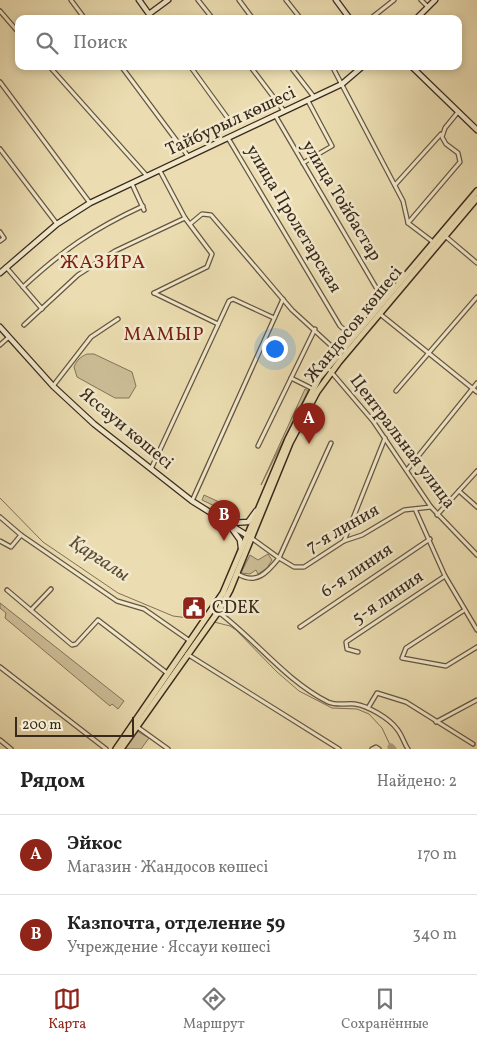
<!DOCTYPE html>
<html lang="ru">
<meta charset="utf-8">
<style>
:root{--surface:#fff;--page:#f6f6f6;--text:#222;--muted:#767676;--line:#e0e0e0;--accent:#8f2418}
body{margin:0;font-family:Vollkorn,serif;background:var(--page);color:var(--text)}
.scale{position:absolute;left:15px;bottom:12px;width:119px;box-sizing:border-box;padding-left:5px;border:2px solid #38291c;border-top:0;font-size:14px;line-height:18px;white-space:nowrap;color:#38291c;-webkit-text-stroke:4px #f2e9cc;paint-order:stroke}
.you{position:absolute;left:274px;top:348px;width:18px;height:18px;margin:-12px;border:4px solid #fff;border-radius:50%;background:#1a73e8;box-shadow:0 0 0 8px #1a73e833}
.badge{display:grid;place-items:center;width:32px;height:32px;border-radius:50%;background:var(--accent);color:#fff;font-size:16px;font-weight:700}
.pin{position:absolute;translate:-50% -41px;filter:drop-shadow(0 1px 2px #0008)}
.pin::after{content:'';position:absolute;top:26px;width:18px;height:15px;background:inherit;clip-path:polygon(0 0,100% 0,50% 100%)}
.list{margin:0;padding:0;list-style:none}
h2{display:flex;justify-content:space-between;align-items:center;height:65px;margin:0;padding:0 20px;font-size:21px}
h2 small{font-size:16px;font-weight:400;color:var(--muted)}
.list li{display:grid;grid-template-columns:32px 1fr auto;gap:15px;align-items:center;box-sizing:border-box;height:80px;padding:0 20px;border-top:1px solid var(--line)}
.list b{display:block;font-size:19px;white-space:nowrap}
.list p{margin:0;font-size:16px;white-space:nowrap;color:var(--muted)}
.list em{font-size:16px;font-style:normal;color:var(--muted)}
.icon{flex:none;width:28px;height:28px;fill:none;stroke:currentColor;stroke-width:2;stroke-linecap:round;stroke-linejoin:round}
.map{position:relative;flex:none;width:477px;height:749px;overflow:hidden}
.search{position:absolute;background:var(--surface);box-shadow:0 2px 8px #0003;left:15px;right:15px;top:15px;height:55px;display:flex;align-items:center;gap:12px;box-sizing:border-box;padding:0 18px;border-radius:10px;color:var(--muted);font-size:19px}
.sheet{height:225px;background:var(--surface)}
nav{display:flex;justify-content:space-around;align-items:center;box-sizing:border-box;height:70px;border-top:1px solid var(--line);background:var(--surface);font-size:14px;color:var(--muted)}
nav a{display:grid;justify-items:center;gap:2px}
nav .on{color:var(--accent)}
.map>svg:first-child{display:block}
</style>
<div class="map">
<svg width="477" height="749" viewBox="0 0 477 749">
<rect width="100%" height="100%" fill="#ebddb1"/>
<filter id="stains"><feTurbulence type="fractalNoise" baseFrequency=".004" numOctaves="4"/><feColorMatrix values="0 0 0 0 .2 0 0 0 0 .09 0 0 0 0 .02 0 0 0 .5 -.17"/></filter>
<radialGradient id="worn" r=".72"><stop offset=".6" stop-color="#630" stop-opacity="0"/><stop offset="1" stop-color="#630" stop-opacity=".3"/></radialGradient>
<g fill="#cdbe98" stroke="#82745a">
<path d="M 87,354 L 94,354 L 132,372 L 136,386 L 129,398 L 115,398 L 77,377 L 74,367 C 77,360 80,357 87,354 Z"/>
<polygon points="305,389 308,391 261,485"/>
<polygon points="204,495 230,507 227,512 202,500"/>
<polygon points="268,554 272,560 267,568 258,574 256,570 250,574 241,573 250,555 258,560"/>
<polygon points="0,603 124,701 118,709 112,704 110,706 5,618 6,613 0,608"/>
<polygon points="137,731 149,738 141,749 125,749"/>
</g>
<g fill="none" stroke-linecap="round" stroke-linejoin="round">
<g stroke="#7f7057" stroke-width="1">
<polyline points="0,498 43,542 118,593 173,616 196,619"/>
<polyline points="214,622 230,626 236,630 277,672 299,691 332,708 357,709 369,714 382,728 391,747"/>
</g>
<polyline stroke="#aea07e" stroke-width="7" points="391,747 393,749"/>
<defs>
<g id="street">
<polyline points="71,0 85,19"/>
<polyline points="198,0 213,19"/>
<polyline points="239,0 253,19"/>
<polyline points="286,0 301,19"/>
<polyline points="421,0 428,7"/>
<polyline points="0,11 19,33"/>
<polyline points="370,19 394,0"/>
<polyline points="49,66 147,176"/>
<polyline points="121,66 188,156"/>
<polyline points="190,66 232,124"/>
<polyline points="250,66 284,111"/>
<polyline points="290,66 314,97"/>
<polyline points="332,66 403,201 408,223 433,242"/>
<polyline points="0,82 90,203"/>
<polyline points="275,115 384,301"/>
<polyline points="228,138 340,326 353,337"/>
<polyline points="0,149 57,224"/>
<polyline points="303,163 332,146 308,101"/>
<polyline points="132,184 144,210"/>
<polyline points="395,185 441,134"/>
<polyline points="408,223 460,162 458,153 446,144 442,137 445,128 458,112"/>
<polyline points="190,224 202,214 211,215 292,310 339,353"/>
<polyline points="0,232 4,238 0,241"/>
<polyline points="445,236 477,263"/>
<polyline points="6,267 42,309"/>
<path d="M 23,287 C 63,250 93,229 143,206"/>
<polyline points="154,293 207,267 212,254 185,218 160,171"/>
<polyline points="154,293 218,324"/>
<polyline points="380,314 477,392"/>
<polyline points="24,325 78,275 115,251 185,218"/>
<polyline points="0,345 9,337"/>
<polyline points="327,367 373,421 431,507 477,555"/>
<polyline points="291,378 313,389"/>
<polyline points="53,386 91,337 118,319"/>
<polyline points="396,391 477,297"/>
<polyline points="258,446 315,329"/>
<polyline points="151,469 229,301 233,299 274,318"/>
<polyline points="407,470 477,383"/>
<polyline points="459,491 477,507"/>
<polyline points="192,501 283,299"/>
<polyline points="415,509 445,576 477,630"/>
<polyline points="437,515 477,471"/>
<polyline points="0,517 21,535 11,547 0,541"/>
<polyline points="21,535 117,601 144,609 190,641"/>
<polyline points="250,537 279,558 294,567 304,567 344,541 362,535 404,510 431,507"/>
<polyline points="344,541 385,438"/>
<path d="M 238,574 C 256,585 267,573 279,558 L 331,443"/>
<polyline points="7,590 72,645 76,644 98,620 167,673"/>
<path d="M 213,608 C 254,637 283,679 328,702 C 337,706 346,703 355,704 C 368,706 389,718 397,729 C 402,735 404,743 408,749"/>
<polyline points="31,610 51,589"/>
<polyline points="463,611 406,648 402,658 446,666 477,647"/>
<polyline points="300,627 430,539"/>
<polyline points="358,652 347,649 346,642 445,576"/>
<polyline points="187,654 339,749"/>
<polyline points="0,667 106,749"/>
<polyline points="368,708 377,693 406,702 473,744"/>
<polyline points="436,722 477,700"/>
<polyline points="136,726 168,749"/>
<polyline points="0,740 11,749"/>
<polyline points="372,749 376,747 379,749"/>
</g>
<g id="secondary">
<polyline points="139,0 149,14 168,0"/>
<polyline points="336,0 350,19"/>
<polyline points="416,19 435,0"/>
<polyline points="411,66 477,130"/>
<polyline points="0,273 57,224 90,203 342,84 363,66"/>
<polyline points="0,327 53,386 94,424 192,501 248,536"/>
<polyline points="230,523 248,522 256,511"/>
<polyline points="230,526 240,540 241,548"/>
</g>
<g id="primary">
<polyline points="116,749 223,593 288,439 319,378 477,191"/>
<polyline points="121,749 218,612 230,590 290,443 317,392 339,362 477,198"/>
</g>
</defs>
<use href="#street" stroke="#655641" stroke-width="5.5"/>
<use href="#secondary" stroke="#38291c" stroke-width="7"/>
<use href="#primary" stroke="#38291c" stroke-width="8"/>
<use href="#street" stroke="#f2e9cc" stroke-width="3"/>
<use href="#secondary" stroke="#f2e9cc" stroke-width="4.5"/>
<use href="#primary" stroke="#ebddb1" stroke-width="5"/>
</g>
<defs>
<symbol id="civic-square" viewBox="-11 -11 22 22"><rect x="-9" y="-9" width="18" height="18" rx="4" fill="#8f2418" stroke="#f2e9cc"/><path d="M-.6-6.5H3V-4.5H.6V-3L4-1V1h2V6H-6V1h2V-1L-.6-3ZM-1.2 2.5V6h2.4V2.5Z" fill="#fff"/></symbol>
</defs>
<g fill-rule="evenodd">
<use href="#civic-square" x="180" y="594" width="28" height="28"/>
</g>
<g text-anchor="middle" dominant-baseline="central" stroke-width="5" stroke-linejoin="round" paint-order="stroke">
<g font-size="18" fill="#38291c" stroke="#f2e9cc">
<text transform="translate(231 122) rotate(-25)">Тайбурыл көшесі</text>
<text transform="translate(341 201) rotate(59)">улица Тойбастар</text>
<text transform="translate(293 219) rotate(59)">улица Пролетарская</text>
<text transform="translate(354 325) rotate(-51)">Жандосов көшесі</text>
<text transform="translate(126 429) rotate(40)">Яссауи көшесі</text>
<text transform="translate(402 442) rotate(53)">Центральная улица</text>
<text transform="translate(343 529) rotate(-30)">7-я линия</text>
<text transform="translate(357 571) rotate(-34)">6-я линия</text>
<text transform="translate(388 598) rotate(-34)">5-я линия</text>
</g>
<g font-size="18" fill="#38291c" stroke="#f2e9cc" text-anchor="start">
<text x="212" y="608">CDEK</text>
</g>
<g font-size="19" letter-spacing="1" fill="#7a1f14" stroke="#f2e9cc">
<text x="103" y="263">ЖАЗИРА</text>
<text x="164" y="335">МАМЫР</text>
</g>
<g font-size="19" font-style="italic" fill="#5b4d39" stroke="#f2e9cc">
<text transform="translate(99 559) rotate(33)">Қарғалы</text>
</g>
</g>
<rect width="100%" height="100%" filter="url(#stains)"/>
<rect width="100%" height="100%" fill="url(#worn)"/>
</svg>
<div class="scale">200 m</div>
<div class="you"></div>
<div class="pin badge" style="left:309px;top:444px">A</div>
<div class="pin badge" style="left:224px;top:541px">B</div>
<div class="search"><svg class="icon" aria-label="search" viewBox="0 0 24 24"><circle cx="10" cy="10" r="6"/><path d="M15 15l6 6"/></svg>Поиск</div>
</div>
<section class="sheet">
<h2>Рядом<small>Найдено: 2</small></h2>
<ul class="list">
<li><span class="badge">A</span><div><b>Эйкос</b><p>Магазин · Жандосов көшесі</p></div><em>170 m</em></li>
<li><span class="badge">B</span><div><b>Казпочта, отделение 59</b><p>Учреждение · Яссауи көшесі</p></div><em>340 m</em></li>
</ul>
</section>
<nav>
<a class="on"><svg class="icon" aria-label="map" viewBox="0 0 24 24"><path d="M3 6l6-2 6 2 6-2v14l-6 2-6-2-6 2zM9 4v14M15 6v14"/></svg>Карта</a>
<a><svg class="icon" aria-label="directions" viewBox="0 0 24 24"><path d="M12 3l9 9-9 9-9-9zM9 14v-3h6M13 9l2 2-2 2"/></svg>Маршрут</a>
<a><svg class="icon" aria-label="saved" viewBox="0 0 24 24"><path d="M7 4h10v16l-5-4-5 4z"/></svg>Сохранённые</a>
</nav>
